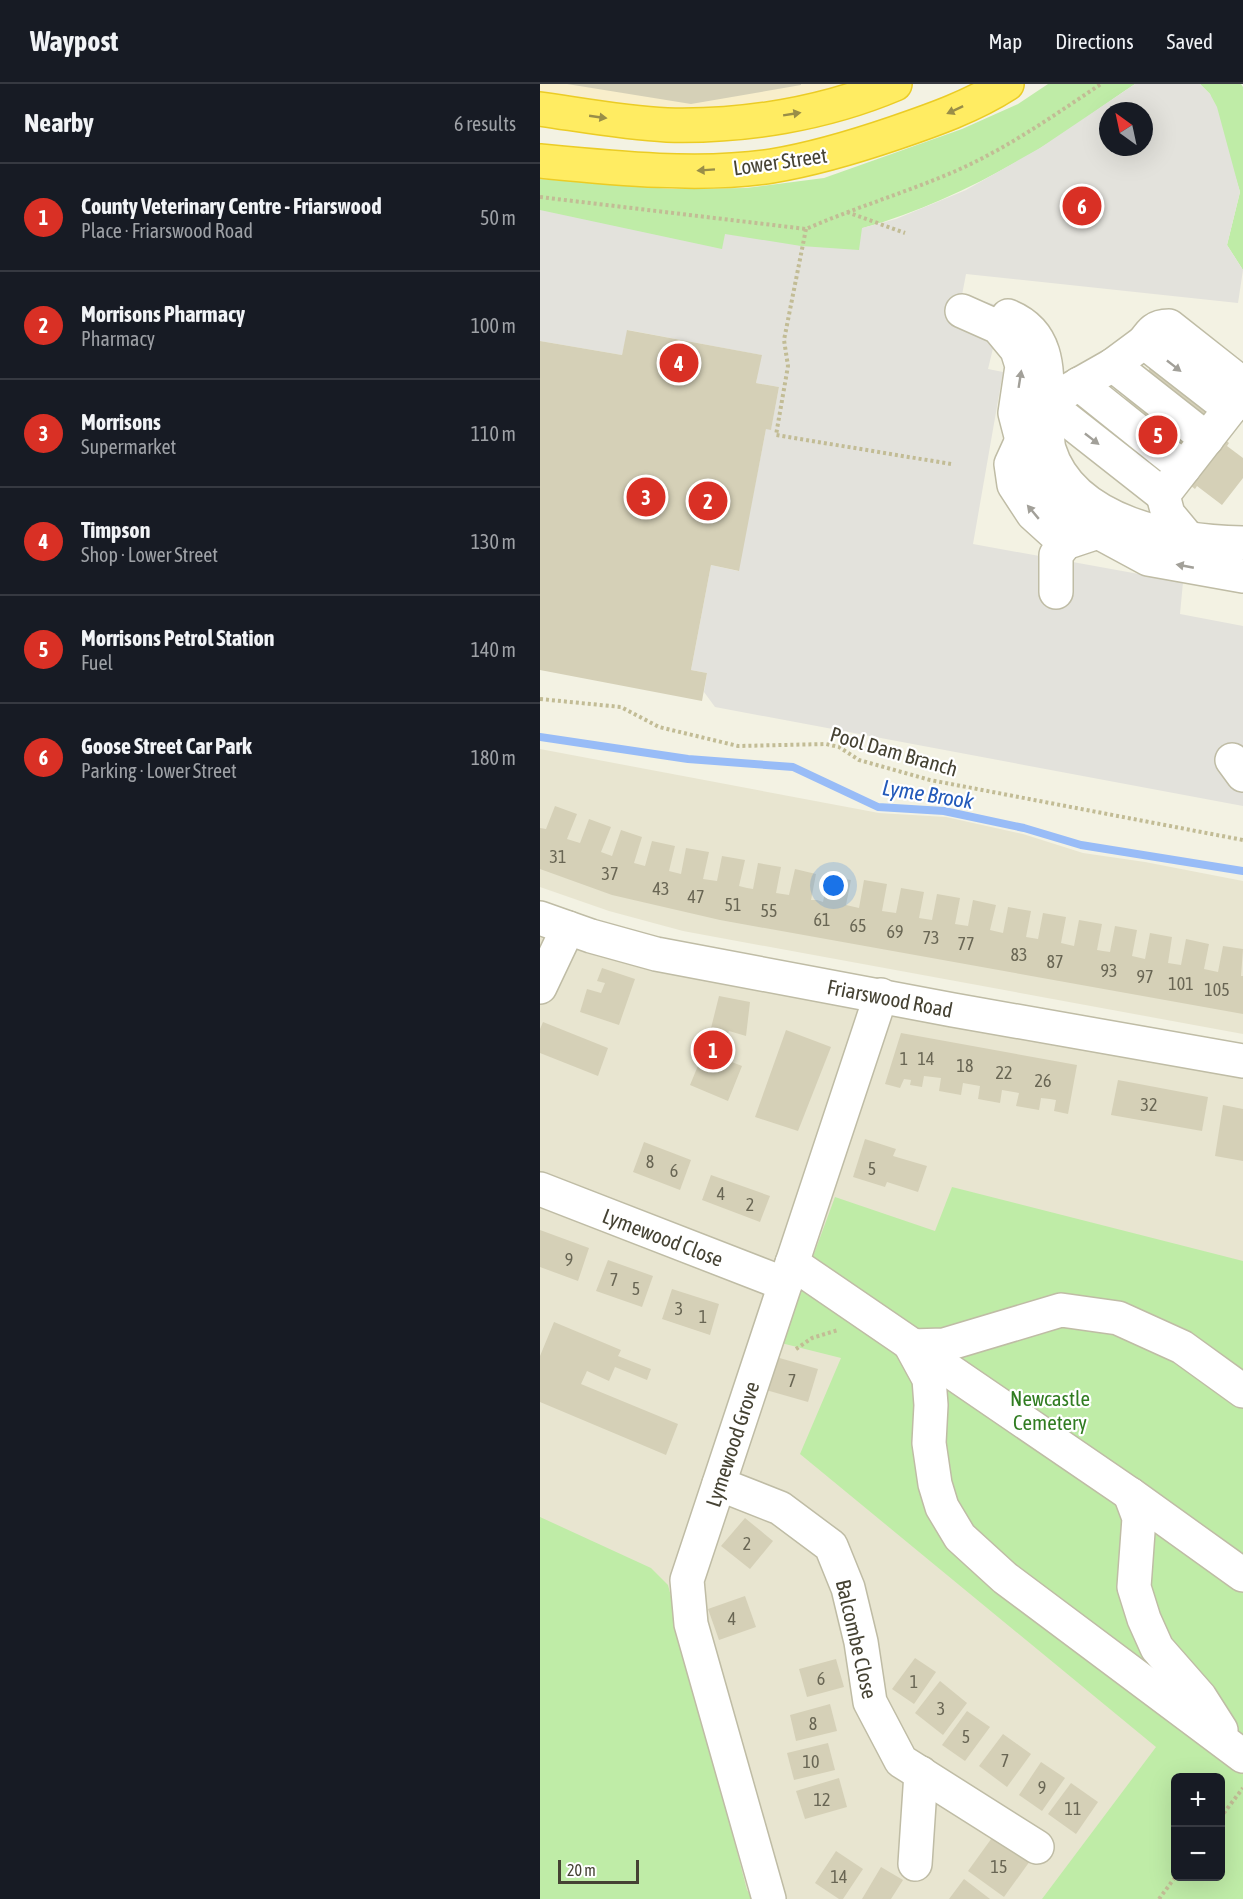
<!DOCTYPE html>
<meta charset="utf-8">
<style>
:root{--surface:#171b24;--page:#20242c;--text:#f1f3f6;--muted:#9ea1a6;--line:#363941;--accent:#d93025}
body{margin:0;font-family:"Asap Condensed",sans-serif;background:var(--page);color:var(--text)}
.controls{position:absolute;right:18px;bottom:18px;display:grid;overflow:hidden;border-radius:9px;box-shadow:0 6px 24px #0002}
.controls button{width:54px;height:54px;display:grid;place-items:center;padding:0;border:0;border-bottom:2px solid var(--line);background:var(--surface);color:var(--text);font:30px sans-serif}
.compass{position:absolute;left:559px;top:18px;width:54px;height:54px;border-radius:50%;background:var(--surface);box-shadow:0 6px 24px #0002;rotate:327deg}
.scale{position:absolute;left:18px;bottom:15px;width:81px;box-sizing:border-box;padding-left:6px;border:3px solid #454233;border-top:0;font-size:16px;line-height:21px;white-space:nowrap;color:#454233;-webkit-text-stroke:4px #fff;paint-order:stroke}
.you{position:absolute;left:294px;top:802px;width:21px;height:21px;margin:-15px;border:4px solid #fff;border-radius:50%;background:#1a73e8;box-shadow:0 0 0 9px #1a73e833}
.badge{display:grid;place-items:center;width:39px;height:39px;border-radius:50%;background:var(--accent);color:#fff;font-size:20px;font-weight:700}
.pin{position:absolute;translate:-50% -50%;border:3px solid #fff;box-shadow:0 2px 6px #0006}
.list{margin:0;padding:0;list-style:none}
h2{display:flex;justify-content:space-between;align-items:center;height:78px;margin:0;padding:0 24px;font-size:26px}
h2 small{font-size:20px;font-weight:400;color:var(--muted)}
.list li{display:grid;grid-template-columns:39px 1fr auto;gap:18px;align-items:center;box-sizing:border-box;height:108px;padding:0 24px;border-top:2px solid var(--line)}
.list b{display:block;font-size:22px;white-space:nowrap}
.list p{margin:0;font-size:20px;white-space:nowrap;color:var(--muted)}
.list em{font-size:20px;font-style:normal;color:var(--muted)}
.map{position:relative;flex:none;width:703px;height:1815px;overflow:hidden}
header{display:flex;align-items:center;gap:36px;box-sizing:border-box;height:84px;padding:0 30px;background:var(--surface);border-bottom:2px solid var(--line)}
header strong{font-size:28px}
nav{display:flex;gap:33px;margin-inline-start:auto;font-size:21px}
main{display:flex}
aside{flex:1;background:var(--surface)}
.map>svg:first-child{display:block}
</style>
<header>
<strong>Waypost</strong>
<nav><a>Map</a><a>Directions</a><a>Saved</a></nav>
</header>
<main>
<aside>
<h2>Nearby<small>6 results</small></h2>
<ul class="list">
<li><span class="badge">1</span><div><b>County Veterinary Centre - Friarswood</b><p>Place · Friarswood Road</p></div><em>50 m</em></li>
<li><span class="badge">2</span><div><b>Morrisons Pharmacy</b><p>Pharmacy</p></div><em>100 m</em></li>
<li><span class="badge">3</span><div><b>Morrisons</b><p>Supermarket</p></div><em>110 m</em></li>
<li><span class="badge">4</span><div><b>Timpson</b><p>Shop · Lower Street</p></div><em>130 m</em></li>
<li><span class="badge">5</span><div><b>Morrisons Petrol Station</b><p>Fuel</p></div><em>140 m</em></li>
<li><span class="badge">6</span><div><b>Goose Street Car Park</b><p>Parking · Lower Street</p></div><em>180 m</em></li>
</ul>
</aside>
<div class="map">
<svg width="703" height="1815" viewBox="0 0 703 1815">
<rect width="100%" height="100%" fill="#f3f2e3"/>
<g fill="#e8e5d0" fill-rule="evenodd">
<polygon points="0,665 339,729 406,733 483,750 543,769 605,778 703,797 703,950 143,847 69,827 0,803"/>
<path d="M 0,834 L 703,977 L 703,1815 L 0,1815 ZM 636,1694 L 680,1694 L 680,1792 L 636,1792 Z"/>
</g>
<polygon fill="#f8eecb" points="0,0 355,0 282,25 0,25"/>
<g fill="#bfeca7" fill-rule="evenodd">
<path d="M 508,0 L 595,0 C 563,21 532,45 499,65 C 443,98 385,127 323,144 L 320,166 L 191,168 L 0,158 L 0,95 L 132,105 L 206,104 L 284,94 L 422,45 L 478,20 Z"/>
<polygon points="660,0 701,0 703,3 703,186 687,161 700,108 670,10"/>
<path d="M 412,1103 L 703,1177 L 703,1815 L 502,1815 L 616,1663 L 260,1370 L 301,1274 L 241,1259 L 295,1113 L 395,1147 ZM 636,1694 L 680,1694 L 680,1792 L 636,1792 Z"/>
<polygon points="0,1433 111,1484 128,1501 207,1806 213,1815 0,1815"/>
</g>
<path fill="#e3e2dc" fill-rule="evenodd" d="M 595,0 L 660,0 L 670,10 L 677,23 L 700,108 L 687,161 L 703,186 L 698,219 L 426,190 L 422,211 L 463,223 L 448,285 L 463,288 L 433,460 L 643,498 L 640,530 L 703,542 L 703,722 L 175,623 L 164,608 L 167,589 L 151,586 L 171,481 L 198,487 L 226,345 L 231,345 L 239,303 L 216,299 L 221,271 L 88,246 L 82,271 L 0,257 L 0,126 L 182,165 L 185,150 L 261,162 L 319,166 L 322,144 L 356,135 L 426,106 L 500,64 ZM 568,27 L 604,27 L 604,63 L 568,63 Z"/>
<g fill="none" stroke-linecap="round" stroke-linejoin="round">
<polyline stroke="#98bcf7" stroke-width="8" points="0,653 148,675 253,683 338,723 404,727 484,744 541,761 703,787"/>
</g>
<g fill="#d5d0b7">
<polygon points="27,0 261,0 261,1 151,20"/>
<polygon points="87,246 222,271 216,299 239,303 231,346 226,345 199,487 171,481 151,586 167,589 162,617 0,586 0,257 82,271"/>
<polygon points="618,274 680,322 665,340 689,359 687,362 703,374 703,394 682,421 657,402 655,405 629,385 615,403 554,356"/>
<polygon points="15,722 37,730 27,755 40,759 49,735 71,743 61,768 72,772 81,746 102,753 94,779 105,782 112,757 135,762 129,787 141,790 146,764 169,768 163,795 177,797 182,772 205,776 199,802 207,804 213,805 218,779 241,783 236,809 249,811 255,785 276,790 271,816 277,816 283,818 288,792 299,794 311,796 306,821 319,824 324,796 347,800 342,827 356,829 361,804 384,808 379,834 392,836 397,810 420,814 415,840 428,842 433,816 456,821 450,846 463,849 468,823 491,827 486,853 498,855 503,829 526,833 521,859 534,862 539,836 562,840 557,866 563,867 570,868 575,842 597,846 592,872 605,875 610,849 632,853 628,879 641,881 646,855 669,860 664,885 678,888 683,862 703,865 701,892 703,892 703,930 180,836 72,811 0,785 0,744 6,745"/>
<polygon points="62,884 95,895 79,941 40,928 47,905 61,909 65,899 57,897"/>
<polygon points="179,912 210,918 206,952 189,947 179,973 202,982 188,1017 150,1001 167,960"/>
<polygon points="3,938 68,964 58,992 0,969 0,945"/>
<polygon points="246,946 291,963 258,1047 215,1033"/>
<polygon points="361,949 537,981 528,1030 514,1027 516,1016 510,1015 501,1014 499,1026 476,1022 479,1009 462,1006 460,1019 438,1015 440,1002 423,999 421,1011 399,1007 401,994 384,992 382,1003 370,1001 371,996 364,995 360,1004 345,1000"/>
<polygon points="578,996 668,1013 662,1047 571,1031"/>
<polygon points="683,1021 703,1025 703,1077 675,1072"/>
<polygon points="325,1055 356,1065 353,1072 387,1082 378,1108 347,1098 345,1103 313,1093"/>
<polygon points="104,1058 151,1076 140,1106 93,1088"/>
<polygon points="171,1091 230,1112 220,1138 162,1116"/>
<polygon points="0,1146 49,1164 38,1197 0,1183"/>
<polygon points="68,1176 113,1192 102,1223 56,1207"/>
<polygon points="132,1205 179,1220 170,1251 122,1235"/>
<polygon points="14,1238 81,1266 78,1272 111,1285 107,1296 75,1283 69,1297 47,1287 41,1300 138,1340 126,1371 0,1318 0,1272"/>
<polygon points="236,1273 278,1285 268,1318 226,1306"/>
<polygon points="205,1434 233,1457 210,1485 181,1462"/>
<polygon points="205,1512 216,1543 179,1556 168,1525"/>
<polygon points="375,1574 396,1588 374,1620 352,1605"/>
<polygon points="296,1575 304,1603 267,1613 259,1585"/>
<polygon points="400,1597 427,1619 403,1651 375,1629"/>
<polygon points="290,1620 297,1647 256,1657 250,1631"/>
<polygon points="427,1627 450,1643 425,1677 402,1661"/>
<polygon points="463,1650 491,1670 467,1703 439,1682"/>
<polygon points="288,1659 295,1686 254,1696 247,1669"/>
<polygon points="501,1678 525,1694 502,1727 479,1711"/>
<polygon points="299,1694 307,1723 265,1735 256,1707"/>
<polygon points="531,1699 558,1718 536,1750 508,1730"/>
<polygon points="454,1751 490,1777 464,1813 428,1787"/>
<polygon points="296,1767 323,1785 303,1815 299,1815 275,1799"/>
<polygon points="341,1783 363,1796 351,1815 322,1815"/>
<polygon points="424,1795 450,1815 409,1815"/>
</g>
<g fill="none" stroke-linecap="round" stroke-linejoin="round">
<defs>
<g id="minor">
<polyline points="422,227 458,243 477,266 482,282 475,329 482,356 496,386 523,422 558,448 608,475 703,492"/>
<path d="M 468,232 C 517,252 505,300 507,343 C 508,350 507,358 509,365 C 532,440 637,458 703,459"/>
<path d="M 604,258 C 611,248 615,242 629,242 L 700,298 C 703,310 697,317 690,325"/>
<polyline points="573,281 667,355"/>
<polyline points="539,300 644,384"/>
<polyline points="506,319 623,411"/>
<polyline points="558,448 525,459 493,430 474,401 471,380 493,332 506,319 573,281 604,258 690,325 623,411 628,430 648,454"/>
<polyline points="516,508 516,471 525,459"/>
<polyline points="692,676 703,691"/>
<polyline points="0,834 51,852 116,870 413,926 703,977"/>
<polyline points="0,903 28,844"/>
<polyline points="0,1105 245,1200"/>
<polyline points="252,1179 590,1410 703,1491"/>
<polyline points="703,1307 642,1263 578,1234 521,1226 404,1261 371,1262 389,1295 391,1321 389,1359 395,1400 402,1423 420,1453 465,1494 703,1672"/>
<polyline points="179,1400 240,1424 291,1462 308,1504 321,1558 330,1618 361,1677 497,1763"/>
<polyline points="590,1410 599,1434 594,1503 604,1535 617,1564 660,1613 681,1646"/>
<polyline points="375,1780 381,1689"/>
<polyline points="229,1815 151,1540 147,1496 341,911"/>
</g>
<g id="highway">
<path d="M 0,25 C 42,31 85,39 127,41 C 204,43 284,30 355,0"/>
<path d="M 0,77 C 72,84 160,93 232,82 C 274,75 314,63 355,49 C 393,36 433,22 467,0"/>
</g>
</defs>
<use href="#minor" stroke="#bfbca5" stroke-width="36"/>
<use href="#highway" stroke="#ebcc25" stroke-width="36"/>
<g stroke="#c2bc95" stroke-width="4" stroke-dasharray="3 3" stroke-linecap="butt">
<path d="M 0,113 L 266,145 C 314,124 364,109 411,89 C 465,66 513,32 561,0"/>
<polyline points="307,128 365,149"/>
<polyline points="266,145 244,256 248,282 236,351 411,380"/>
<polyline points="0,615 81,623 119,643 198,662 286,660 299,663 319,676 390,696 703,756"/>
<polyline points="256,1265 272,1254 298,1246"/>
<polyline points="680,1734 703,1704"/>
<polyline points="619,1815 636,1792"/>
</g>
<use href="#minor" stroke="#fff" stroke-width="33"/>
<use href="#highway" stroke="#ffec62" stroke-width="33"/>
</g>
<defs><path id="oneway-solid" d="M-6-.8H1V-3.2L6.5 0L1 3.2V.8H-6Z" transform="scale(1.5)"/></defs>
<g fill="#998e48">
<use href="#oneway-solid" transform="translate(415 26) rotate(155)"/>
<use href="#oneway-solid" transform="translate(252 30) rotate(-9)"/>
<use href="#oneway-solid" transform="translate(58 33) rotate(8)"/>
<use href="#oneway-solid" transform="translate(166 86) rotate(176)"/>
</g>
<g fill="#a2a099">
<use href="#oneway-solid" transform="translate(634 282) rotate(38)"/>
<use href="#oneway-solid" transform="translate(480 295) rotate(-81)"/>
<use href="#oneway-solid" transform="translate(552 355) rotate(38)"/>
<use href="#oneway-solid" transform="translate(493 428) rotate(-130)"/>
<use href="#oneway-solid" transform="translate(645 482) rotate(-169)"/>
</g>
<g text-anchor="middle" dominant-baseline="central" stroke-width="4.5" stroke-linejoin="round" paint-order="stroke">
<g font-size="18" fill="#696654">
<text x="18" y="772">31</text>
<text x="70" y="789">37</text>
<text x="121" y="804">43</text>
<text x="156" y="812">47</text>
<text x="193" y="820">51</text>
<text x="229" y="826">55</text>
<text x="282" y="835">61</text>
<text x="318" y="841">65</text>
<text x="355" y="847">69</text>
<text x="391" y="853">73</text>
<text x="426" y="859">77</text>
<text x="479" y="870">83</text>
<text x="515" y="877">87</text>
<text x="569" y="886">93</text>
<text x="605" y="892">97</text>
<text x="641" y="899">101</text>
<text x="677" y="905">105</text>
<text x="364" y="974">1</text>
<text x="386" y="974">14</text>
<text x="425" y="981">18</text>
<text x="464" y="988">22</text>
<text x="503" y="996">26</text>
<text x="609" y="1020">32</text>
<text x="110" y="1077">8</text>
<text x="332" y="1084">5</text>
<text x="134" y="1086">6</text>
<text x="181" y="1109">4</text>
<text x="210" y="1120">2</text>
<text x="29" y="1175">9</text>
<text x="74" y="1195">7</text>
<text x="96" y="1204">5</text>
<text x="139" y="1224">3</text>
<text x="163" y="1232">1</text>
<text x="252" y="1296">7</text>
<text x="207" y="1459">2</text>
<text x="192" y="1534">4</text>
<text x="281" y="1594">6</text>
<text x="374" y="1597">1</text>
<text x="401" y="1624">3</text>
<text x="273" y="1639">8</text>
<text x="426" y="1652">5</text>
<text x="465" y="1676">7</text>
<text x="271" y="1677">10</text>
<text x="502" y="1703">9</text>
<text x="282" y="1715">12</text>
<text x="533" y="1724">11</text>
<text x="459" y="1782">15</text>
<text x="299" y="1792">14</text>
</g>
<g font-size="21" fill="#454233" stroke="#fff">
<text transform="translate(240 77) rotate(-8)">Lower Street</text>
<text transform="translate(354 667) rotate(16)">Pool Dam Branch</text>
<text transform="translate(350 914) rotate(11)">Friarswood Road</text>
<text transform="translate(123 1153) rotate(21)">Lymewood Close</text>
<text transform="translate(192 1360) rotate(-72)">Lymewood Grove</text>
<text transform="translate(317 1555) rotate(77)">Balcombe Close</text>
</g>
<g font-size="21" fill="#307c21" stroke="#fff">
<text x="510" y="1314">Newcastle<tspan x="510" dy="24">Cemetery</tspan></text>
</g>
<g font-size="22" font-style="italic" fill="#235aba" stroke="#fff">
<text transform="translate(388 710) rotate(9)">Lyme Brook</text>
</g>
</g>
</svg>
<div class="controls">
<button>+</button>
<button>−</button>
</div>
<svg class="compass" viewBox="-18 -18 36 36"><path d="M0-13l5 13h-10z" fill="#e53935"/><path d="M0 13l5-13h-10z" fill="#9ea1a6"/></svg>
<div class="scale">20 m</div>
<div class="you"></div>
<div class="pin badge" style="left:173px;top:966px">1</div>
<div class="pin badge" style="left:168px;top:417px">2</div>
<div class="pin badge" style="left:106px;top:413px">3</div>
<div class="pin badge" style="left:139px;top:279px">4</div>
<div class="pin badge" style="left:618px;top:351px">5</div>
<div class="pin badge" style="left:542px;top:122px">6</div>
</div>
</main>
